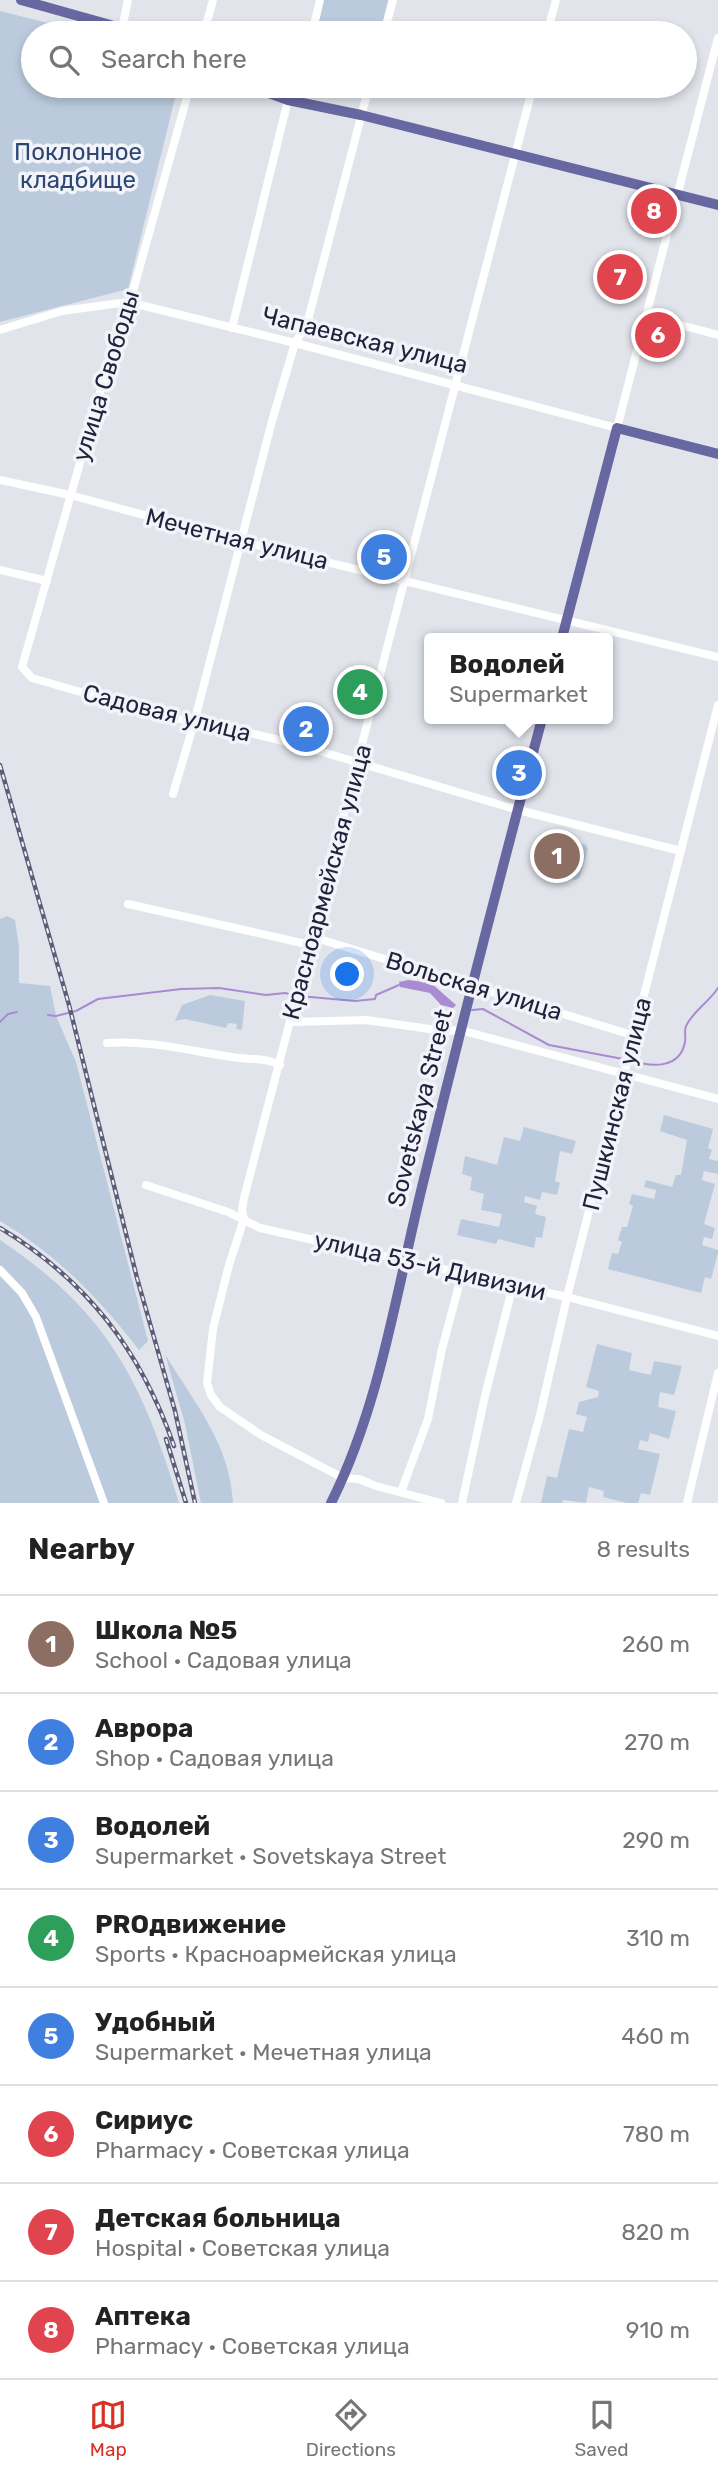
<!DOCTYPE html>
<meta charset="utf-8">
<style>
:root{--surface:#fff;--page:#f2f2f2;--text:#222;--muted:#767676;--line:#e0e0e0;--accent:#d93025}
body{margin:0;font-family:Rubik,sans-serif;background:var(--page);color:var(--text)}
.you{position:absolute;left:348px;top:975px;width:24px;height:24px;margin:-18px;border:5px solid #fff;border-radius:50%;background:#1a73e8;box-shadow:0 0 0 10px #1a73e833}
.badge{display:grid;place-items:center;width:46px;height:46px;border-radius:50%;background:var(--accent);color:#fff;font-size:23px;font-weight:700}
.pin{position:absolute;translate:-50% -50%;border:4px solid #fff;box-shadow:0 2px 7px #0006}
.popup{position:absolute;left:424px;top:633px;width:189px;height:91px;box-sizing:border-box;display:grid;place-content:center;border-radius:7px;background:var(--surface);filter:drop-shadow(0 2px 5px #0005);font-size:23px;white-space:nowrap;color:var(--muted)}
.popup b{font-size:26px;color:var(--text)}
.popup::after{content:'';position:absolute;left:50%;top:100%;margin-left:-14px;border:14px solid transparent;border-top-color:var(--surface)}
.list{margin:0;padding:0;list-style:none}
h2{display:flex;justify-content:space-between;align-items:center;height:91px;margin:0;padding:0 28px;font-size:30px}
h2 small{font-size:23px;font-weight:400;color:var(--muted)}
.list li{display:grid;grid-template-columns:46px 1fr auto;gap:21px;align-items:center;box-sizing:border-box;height:98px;padding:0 28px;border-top:2px solid var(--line)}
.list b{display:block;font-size:26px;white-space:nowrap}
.list p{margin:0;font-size:23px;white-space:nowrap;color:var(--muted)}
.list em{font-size:23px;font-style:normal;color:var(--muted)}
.icon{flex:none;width:38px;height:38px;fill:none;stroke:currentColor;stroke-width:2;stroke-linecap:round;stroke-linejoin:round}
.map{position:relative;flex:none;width:718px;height:1503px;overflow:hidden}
.search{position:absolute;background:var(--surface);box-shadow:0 4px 10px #0003;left:21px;right:21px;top:21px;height:77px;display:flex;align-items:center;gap:18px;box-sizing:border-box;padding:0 24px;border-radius:38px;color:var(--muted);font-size:26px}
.sheet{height:875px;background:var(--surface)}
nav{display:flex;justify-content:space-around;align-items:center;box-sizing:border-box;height:98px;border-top:2px solid var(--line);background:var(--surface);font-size:19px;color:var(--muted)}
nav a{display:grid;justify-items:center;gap:4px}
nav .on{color:var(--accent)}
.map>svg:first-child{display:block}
</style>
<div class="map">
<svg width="718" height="1503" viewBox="0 0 718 1503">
<rect width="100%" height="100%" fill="#e2e4ec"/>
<g fill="#bbcbdd">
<polygon points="322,0 388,0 380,33 314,33"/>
<polygon points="0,11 88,33 33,33 33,86 178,86 128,289 0,322"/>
<polygon points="572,841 586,845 588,849 580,877 576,880 563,876 562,873"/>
<path d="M 7,916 L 15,920 L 19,947 L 19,983 L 50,986 L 56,1016 L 76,1062 L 148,1341 L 139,1350 C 99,1298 56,1254 0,1221 L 0,919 Z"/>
<polygon points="210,995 245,1001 242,1030 236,1029 237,1024 228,1023 226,1028 185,1019 175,1021 182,1005"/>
<polygon points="664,1115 713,1129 708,1148 712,1150 709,1159 718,1161 718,1174 704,1171 702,1180 715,1184 704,1224 715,1228 712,1239 704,1237 702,1245 718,1250 718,1253 711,1279 705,1277 701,1293 608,1269 612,1253 618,1254 622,1242 618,1240 622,1227 627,1227 633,1206 629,1204 632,1194 654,1199 656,1190 644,1187 646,1180 672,1187 676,1175 681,1175 687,1140 660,1131"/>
<polygon points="524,1127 576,1141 572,1154 560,1151 555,1181 560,1183 557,1195 542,1192 540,1200 525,1196 524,1202 537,1206 535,1214 546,1217 542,1238 536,1237 534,1248 498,1239 496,1244 457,1235 461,1219 499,1227 502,1214 481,1210 484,1194 470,1190 472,1177 462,1174 465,1156 497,1165 504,1137 520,1141"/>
<path d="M 0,1240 C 109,1313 142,1382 179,1503 L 0,1503 Z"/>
<polygon points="597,1344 632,1353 629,1370 651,1375 654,1361 682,1366 674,1395 660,1392 658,1407 676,1411 669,1439 650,1433 648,1442 640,1440 638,1449 660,1454 650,1495 641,1493 638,1503 627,1503 603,1497 604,1491 589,1487 586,1503 563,1500 562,1503 541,1503 547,1476 557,1478 569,1429 583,1432 587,1417 576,1414 579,1402 598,1397 599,1391 586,1387"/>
<path d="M 165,1354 C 194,1403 230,1443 233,1503 L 201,1503 L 185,1424 Z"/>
</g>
<polygon fill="#a88bd1" points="408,980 431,983 456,1005 453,1008 441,1005 430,993 400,987 399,982"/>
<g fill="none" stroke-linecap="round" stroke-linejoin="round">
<g stroke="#a88bd1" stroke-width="2">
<polyline points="299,996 355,1001 375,999 376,995 399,985"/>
<polyline points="472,1010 483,1009 549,1045 623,1059"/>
<polyline points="48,1015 56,1016 76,1011 98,999 181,989 219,988 266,995 285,993 293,995"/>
<polyline points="0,1022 8,1014 17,1012"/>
<path d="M 632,1061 C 652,1067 680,1069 685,1042 C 686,1037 684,1031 686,1026 C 693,1011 710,1001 718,988"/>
</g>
<g stroke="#fff" stroke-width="8">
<polyline points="122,29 128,0"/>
<polyline points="204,33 213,0"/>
<polyline points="312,33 320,0"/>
<polyline points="384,33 393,0"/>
<polyline points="547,33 556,0"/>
<polyline points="190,86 133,291 120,322 22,667 32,678 70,689 194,723 222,726 299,745 518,810 681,851"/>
<polyline points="296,100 299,86"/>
<polyline points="646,316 718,335"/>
<polyline points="232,328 288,100"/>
<polyline points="0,330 62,311 128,302 295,343 617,428 718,38"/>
<polyline points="0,480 70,495 240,541 718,657"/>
<polyline points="0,570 47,581"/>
<polyline points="173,794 194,723 272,421 295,343 307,324 369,86"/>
<polyline points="128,904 311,945"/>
<polyline points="313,937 635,1036"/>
<polyline points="291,1022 366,1020 444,1031 460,1030 718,1099"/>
<path d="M 107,1043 C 150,1040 190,1051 232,1057 C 248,1060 265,1057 280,1065"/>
<polyline points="146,1185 228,1212 260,1228 567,1297 718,1336"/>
<polyline points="0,1270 22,1293 36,1317 104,1503"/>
<polyline points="401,1492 428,1419 442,1349 462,1274"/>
<polyline points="441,1503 376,1486 359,1479 343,1478 261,1435 220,1407 211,1395 207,1383 213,1329 229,1265 244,1219 242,1210 244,1198 533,86"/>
<polyline points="462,1503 485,1396 513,1285"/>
<polyline points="516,1503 540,1415 567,1297 718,705"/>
<polyline points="687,1503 718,1373"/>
</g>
<g stroke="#6767a1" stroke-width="10">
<polyline points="21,0 139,33"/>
<polyline points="249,86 288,100 361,115 718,205"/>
<polyline points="562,638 617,428 718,454"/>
<path d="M 331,1503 C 380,1405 396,1293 422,1187 C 460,1031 500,875 542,719"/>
</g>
<defs>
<g id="rail">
<polyline points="0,765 69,1005 137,1278 175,1411 195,1503"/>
<path d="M 0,1228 C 87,1280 141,1351 174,1446"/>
<polyline points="166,1439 186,1503"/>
</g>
</defs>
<use href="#rail" stroke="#5d5d79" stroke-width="4.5"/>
<use href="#rail" stroke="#f3f4f9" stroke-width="2" stroke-dasharray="5" stroke-linecap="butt"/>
</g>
<g text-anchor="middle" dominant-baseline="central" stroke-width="7" stroke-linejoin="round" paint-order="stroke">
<g font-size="24" fill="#2d4674" stroke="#f3f4f9">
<text x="78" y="152">Поклонное<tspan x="78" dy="28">кладбище</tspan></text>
</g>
<g font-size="24" fill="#22223d" stroke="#f3f4f9">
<text transform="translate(365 340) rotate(14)">Чапаевская улица</text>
<text transform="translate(106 376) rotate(-73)">улица Свободы</text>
<text transform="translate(237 539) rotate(14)">Мечетная улица</text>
<text transform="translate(167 713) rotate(14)">Садовая улица</text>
<text transform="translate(327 882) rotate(-75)">Красноармейская улица</text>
<text transform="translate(474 986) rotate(17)">Вольская улица</text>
<text transform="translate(617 1104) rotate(-76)">Пушкинская улица</text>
<text transform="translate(420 1108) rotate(-76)">Sovetskaya Street</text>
<text transform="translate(430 1266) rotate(13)">улица 53-й Дивизии</text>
</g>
</g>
</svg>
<div class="you"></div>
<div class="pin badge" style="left:557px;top:856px;background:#8d6e63">1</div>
<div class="pin badge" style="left:306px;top:729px;background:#3f7fe0">2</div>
<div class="pin badge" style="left:519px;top:773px;background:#3f7fe0">3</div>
<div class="popup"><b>Водолей</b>Supermarket</div>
<div class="pin badge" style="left:360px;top:692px;background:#2e9e5b">4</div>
<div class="pin badge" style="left:384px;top:557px;background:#3f7fe0">5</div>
<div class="pin badge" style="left:658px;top:335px;background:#e0444e">6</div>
<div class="pin badge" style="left:620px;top:277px;background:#e0444e">7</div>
<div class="pin badge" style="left:654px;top:211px;background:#e0444e">8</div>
<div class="search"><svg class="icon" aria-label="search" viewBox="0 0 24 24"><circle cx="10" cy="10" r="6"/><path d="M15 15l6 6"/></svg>Search here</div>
</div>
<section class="sheet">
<h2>Nearby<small>8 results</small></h2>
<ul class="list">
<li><span class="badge" style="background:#8d6e63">1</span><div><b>Школа №5</b><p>School · Садовая улица</p></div><em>260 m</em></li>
<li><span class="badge" style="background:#3f7fe0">2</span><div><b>Аврора</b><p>Shop · Садовая улица</p></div><em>270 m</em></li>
<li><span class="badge" style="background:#3f7fe0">3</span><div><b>Водолей</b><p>Supermarket · Sovetskaya Street</p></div><em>290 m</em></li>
<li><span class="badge" style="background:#2e9e5b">4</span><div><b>PROдвижение</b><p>Sports · Красноармейская улица</p></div><em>310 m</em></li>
<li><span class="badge" style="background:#3f7fe0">5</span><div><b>Удобный</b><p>Supermarket · Мечетная улица</p></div><em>460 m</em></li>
<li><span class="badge" style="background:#e0444e">6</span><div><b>Сириус</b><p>Pharmacy · Советская улица</p></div><em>780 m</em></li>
<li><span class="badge" style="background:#e0444e">7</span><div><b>Детская больница</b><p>Hospital · Советская улица</p></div><em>820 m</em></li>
<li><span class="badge" style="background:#e0444e">8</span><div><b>Аптека</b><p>Pharmacy · Советская улица</p></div><em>910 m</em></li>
</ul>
</section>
<nav>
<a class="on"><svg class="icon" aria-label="map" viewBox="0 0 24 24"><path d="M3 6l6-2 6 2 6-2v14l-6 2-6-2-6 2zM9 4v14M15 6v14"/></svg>Map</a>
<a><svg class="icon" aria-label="directions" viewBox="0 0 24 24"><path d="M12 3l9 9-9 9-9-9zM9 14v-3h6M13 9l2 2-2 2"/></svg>Directions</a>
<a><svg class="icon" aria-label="saved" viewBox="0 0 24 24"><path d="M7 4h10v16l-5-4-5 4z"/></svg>Saved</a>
</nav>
